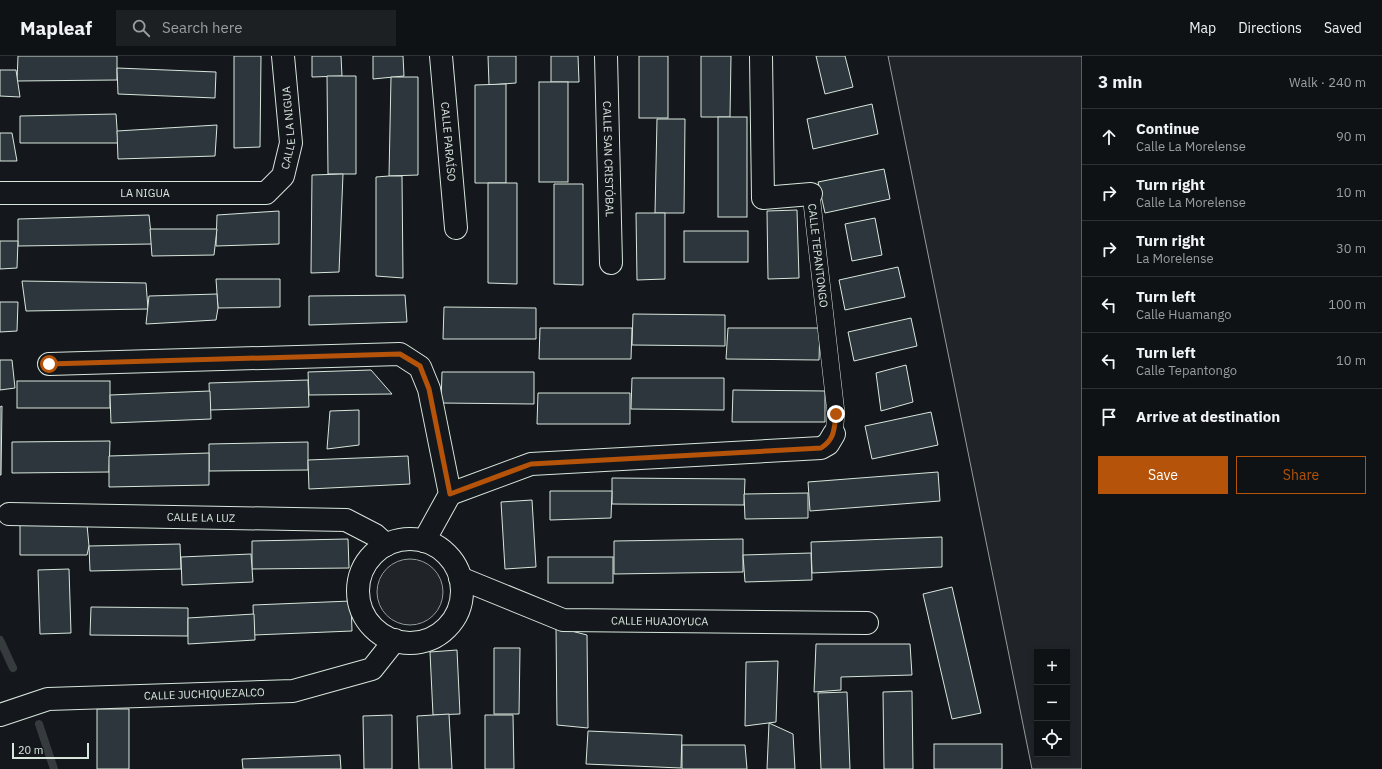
<!DOCTYPE html>
<meta charset="utf-8">
<style>
:root{--surface:#0f1215;--page:#1d2022;--text:#f1f3f6;--muted:#9b9ea0;--line:#2f3234;--accent:#b45309}
body{margin:0;font-family:"IBM Plex Sans",sans-serif;background:var(--page);color:var(--text)}
.controls{position:absolute;right:12px;bottom:12px;display:grid;overflow:hidden;border-radius:0px;box-shadow:0 2px 6px #0003}
.controls button{width:36px;height:36px;display:grid;place-items:center;padding:0;border:0;border-bottom:1px solid var(--line);background:var(--surface);color:var(--text);font:20px sans-serif}
.scale{position:absolute;left:12px;bottom:10px;width:77px;box-sizing:border-box;padding-left:4px;border:2px solid #d8e6dc;border-top:0;font-size:11px;line-height:14px;white-space:nowrap;color:#d8e6dc;-webkit-text-stroke:3px #14181c;paint-order:stroke}
.stop{position:absolute;width:12px;height:12px;margin:-9px;border:3px solid #b45309;border-radius:50%;background:#fff}
.stop.end{background:#b45309;border-color:#fff;box-shadow:0 1px 4px #0008}
.list{margin:0;padding:0;list-style:none}
h2{display:flex;justify-content:space-between;align-items:center;height:52px;margin:0;padding:0 16px;font-size:17px}
h2 small{font-size:13px;font-weight:400;color:var(--muted)}
.list li{display:grid;grid-template-columns:26px 1fr auto;gap:12px;align-items:center;box-sizing:border-box;height:56px;padding:0 16px;border-top:1px solid var(--line)}
.list b{display:block;font-size:15px;white-space:nowrap}
.list p{margin:0;font-size:13px;white-space:nowrap;color:var(--muted)}
.list em{font-size:13px;font-style:normal;color:var(--muted)}
.actions{display:flex;gap:8px;padding:12px 16px}
.actions a{flex:1;padding:9px 0;border:1px solid var(--accent);border-radius:0px;text-align:center;font-size:14px;color:var(--accent)}
.actions .main{background:var(--accent);color:#fff}
.icon{flex:none;width:22px;height:22px;fill:none;stroke:currentColor;stroke-width:2;stroke-linecap:round;stroke-linejoin:round}
.map{position:relative;flex:none;width:1082px;height:713px;overflow:hidden}
header{display:flex;align-items:center;gap:24px;box-sizing:border-box;height:56px;padding:0 20px;background:var(--surface);border-bottom:1px solid var(--line)}
header strong{font-size:19px}
nav{display:flex;gap:22px;margin-inline-start:auto;font-size:14px}
.search{width:280px;height:36px;background:var(--page);display:flex;align-items:center;gap:10px;box-sizing:border-box;padding:0 14px;border-radius:0px;color:var(--muted);font-size:15px}
main{display:flex}
aside{flex:1;background:var(--surface)}
.map>svg:first-child{display:block}
</style>
<header>
<strong>Mapleaf</strong>
<div class="search"><svg class="icon" aria-label="search" viewBox="0 0 24 24"><circle cx="10" cy="10" r="6"/><path d="M15 15l6 6"/></svg>Search here</div>
<nav><a>Map</a><a>Directions</a><a>Saved</a></nav>
</header>
<main>
<div class="map">
<svg width="1082" height="713" viewBox="0 0 1082 713">
<rect width="100%" height="100%" fill="#14181c"/>
<g fill="#202428" stroke="#939e99" fill-rule="evenodd">
<path d="M 888,0 L 1082,0 L 1082,713 L 1032,713 ZM 1037,596 L 1067,596 L 1067,698 L 1037,698 Z"/>
<circle cx="410" cy="536" r="33"/>
</g>
<g fill="none" stroke-linecap="round" stroke-linejoin="round">
<g stroke="#363b3e" stroke-width="8">
<polyline points="0,584 13,612"/>
<polyline points="39,668 54,713"/>
</g>
</g>
<g fill="#2c363c" stroke="#d8e6dc">
<polygon points="18,0 117,0 117,24 17,25"/>
<polygon points="234,0 261,0 260,91 234,92"/>
<polygon points="312,0 341,0 342,20 312,21"/>
<polygon points="373,0 403,0 404,20 373,23"/>
<polygon points="488,0 516,0 516,27 489,29"/>
<polygon points="551,0 578,0 579,26 551,26"/>
<rect x="639" y="0" width="29" height="62"/>
<polygon points="701,0 731,0 730,61 701,61"/>
<polygon points="816,0 845,0 853,31 825,38"/>
<polygon points="117,12 216,16 215,42 118,38"/>
<polygon points="0,14 16,14 20,41 0,40"/>
<polygon points="327,20 356,20 356,118 328,118"/>
<polygon points="391,21 418,21 418,119 389,120"/>
<rect x="539" y="26" width="29" height="100"/>
<polygon points="506,28 506,127 475,127 475,29"/>
<polygon points="872,48 878,78 813,93 807,63"/>
<polygon points="116,58 118,87 20,87 20,60"/>
<rect x="718" y="61" width="29" height="100"/>
<polygon points="657,63 685,63 684,157 655,157"/>
<polygon points="217,69 215,100 118,103 117,75"/>
<polygon points="0,77 12,77 17,105 0,105"/>
<polygon points="884,113 890,143 825,157 818,126"/>
<polygon points="343,118 339,216 311,217 312,119"/>
<polygon points="389,120 402,120 403,222 376,220 376,121"/>
<polygon points="488,127 517,127 517,228 488,227"/>
<polygon points="554,128 583,128 583,229 554,228"/>
<polygon points="797,154 799,222 768,223 767,155"/>
<polygon points="279,155 279,188 216,190 217,159"/>
<polygon points="636,157 665,157 665,223 637,224"/>
<polygon points="149,159 152,188 18,190 18,163"/>
<polygon points="875,162 882,199 852,205 845,168"/>
<polygon points="150,173 217,173 214,199 152,200"/>
<rect x="684" y="175" width="64" height="31"/>
<polygon points="0,185 18,185 17,212 0,213"/>
<polygon points="898,211 905,241 845,254 839,224"/>
<polygon points="216,223 280,223 280,251 218,252"/>
<polygon points="22,225 146,227 148,253 26,255"/>
<polygon points="217,238 218,252 216,264 146,268 149,240"/>
<polygon points="405,239 407,266 309,269 309,240"/>
<polygon points="0,246 18,246 17,275 0,276"/>
<polygon points="444,251 536,252 536,283 443,283"/>
<polygon points="633,258 725,259 725,290 632,289"/>
<polygon points="911,262 917,290 854,305 848,276"/>
<polygon points="540,272 632,272 631,303 539,303"/>
<polygon points="728,272 820,272 819,304 726,303"/>
<polygon points="0,304 12,304 15,332 0,334"/>
<polygon points="906,309 913,346 881,355 876,317"/>
<polygon points="371,314 392,338 309,339 308,316"/>
<polygon points="442,316 534,316 534,348 441,347"/>
<polygon points="632,322 724,322 724,354 631,353"/>
<polygon points="308,324 309,351 210,354 209,327"/>
<rect x="17" y="325" width="93" height="27"/>
<polygon points="733,334 825,335 825,366 732,366"/>
<polygon points="210,335 211,363 111,367 110,339"/>
<polygon points="538,337 630,337 630,368 537,368"/>
<polygon points="2,350 1,419 0,419 0,351"/>
<polygon points="359,354 359,389 327,393 330,355"/>
<polygon points="931,356 938,389 872,403 865,370"/>
<polygon points="110,385 109,416 12,417 12,386"/>
<polygon points="308,386 308,414 209,415 209,388"/>
<polygon points="209,397 209,429 109,431 109,400"/>
<polygon points="408,400 410,428 309,433 308,404"/>
<polygon points="938,416 940,445 810,455 808,426"/>
<polygon points="612,422 745,423 744,449 612,448"/>
<polygon points="550,435 612,435 611,462 550,464"/>
<polygon points="808,437 808,462 745,463 744,438"/>
<polygon points="532,444 536,511 505,513 501,446"/>
<polygon points="20,469 87,469 89,490 87,499 20,499"/>
<polygon points="942,481 942,511 812,517 811,486"/>
<polygon points="348,483 349,512 252,513 252,485"/>
<polygon points="743,483 743,516 614,518 614,485"/>
<polygon points="180,488 181,513 90,515 89,490"/>
<polygon points="811,497 812,524 745,526 743,499"/>
<polygon points="251,498 253,526 182,529 181,501"/>
<rect x="548" y="501" width="65" height="26"/>
<polygon points="69,513 71,577 40,578 38,514"/>
<polygon points="952,531 981,657 952,663 923,538"/>
<polygon points="351,545 352,575 254,579 253,549"/>
<polygon points="91,551 188,552 188,580 90,579"/>
<polygon points="254,558 255,584 188,588 188,562"/>
<polygon points="556,571 587,579 588,672 557,669"/>
<polygon points="816,588 910,588 912,619 841,621 841,634 814,636"/>
<polygon points="494,592 520,592 519,658 494,658"/>
<polygon points="457,594 460,658 433,659 430,596"/>
<polygon points="778,605 776,666 745,670 746,606"/>
<polygon points="912,635 913,713 884,713 883,636"/>
<polygon points="847,636 850,713 821,713 818,637"/>
<rect x="97" y="653" width="32" height="60"/>
<polygon points="449,658 452,713 419,713 417,660"/>
<polygon points="392,659 392,713 364,713 363,660"/>
<polygon points="485,659 513,659 514,713 485,713"/>
<polygon points="769,667 793,678 795,713 767,713"/>
<polygon points="588,675 682,679 681,712 586,708"/>
<rect x="934" y="688" width="68" height="25"/>
<polygon points="682,689 745,689 747,713 682,713"/>
<polygon points="340,699 341,713 243,713 242,703"/>
</g>
<g fill="none" stroke-linecap="round" stroke-linejoin="round">
<defs>
<g id="pedestrian">
<path id="s1" d="M 811,138 L 836,357 L 834,378"/>
</g>
<g id="minor">
<path id="s2" d="M 441,0 L 456,172"/>
<path id="s3" d="M 606,0 L 611,207"/>
<polyline points="761,0 763,142 811,138"/>
<path id="s4" d="M 0,137 L 266,137 L 283,120 L 291,87 L 283,0"/>
<polyline points="49,308 400,298 420,311 429,333 450,438 424,485"/>
<polyline points="450,438 531,408 821,392 828,388 834,378"/>
<path id="s5" d="M 9,458 L 346,464 L 375,479 L 386,489"/>
<circle cx="410" cy="535" r="52"/>
<path id="s6" d="M 460,522 L 563,564 L 867,567"/>
<path id="s7" d="M 0,659 L 48,643 L 293,635 L 372,613 L 395,584"/>
</g>
</defs>
<use href="#pedestrian" stroke="#d8e6dc" stroke-width="18"/>
<use href="#minor" stroke="#d8e6dc" stroke-width="24"/>
<use href="#pedestrian" stroke="#14181c" stroke-width="17"/>
<use href="#minor" stroke="#14181c" stroke-width="22"/>
</g>
<g fill="none" stroke-linecap="round" stroke-linejoin="round">
<path stroke="#b45309" stroke-width="5" d="M 49,308 L 400,298 L 420,310 L 429,333 L 450,438 L 531,408 L 821,392 C 835,383 834,373 836,358"/>
</g>
<g text-anchor="middle" dominant-baseline="central" stroke-width="3" stroke-linejoin="round" paint-order="stroke">
<g font-size="11" fill="#d8e6dc" stroke="#14181c">
<text stroke="none"><textPath href="#s4" startOffset="339">CALLE LA NIGUA</textPath></text>
<text stroke="none"><textPath href="#s2" startOffset="86">CALLE PARAÍSO</textPath></text>
<text stroke="none"><textPath href="#s3" startOffset="103">CALLE SAN CRISTÓBAL</textPath></text>
<text stroke="none"><textPath href="#s4" startOffset="145">LA NIGUA</textPath></text>
<text stroke="none"><textPath href="#s1" startOffset="62">CALLE TEPANTONGO</textPath></text>
<text stroke="none"><textPath href="#s5" startOffset="192">CALLE LA LUZ</textPath></text>
<text stroke="none"><textPath href="#s6" startOffset="208">CALLE HUAJOYUCA</textPath></text>
<text stroke="none"><textPath href="#s7" startOffset="207">CALLE JUCHIQUEZALCO</textPath></text>
</g>
</g>
</svg>
<div class="controls">
<button>+</button>
<button>−</button>
<button><svg class="icon" aria-label="locate" viewBox="0 0 24 24"><circle cx="12" cy="12" r="6"/><path d="M12 2v4M12 18v4M2 12h4M18 12h4"/></svg></button>
</div>
<div class="scale">20 m</div>
<div class="stop" style="left:49px;top:308px"></div>
<div class="stop end" style="left:836px;top:358px"></div>
</div>
<aside>
<h2>3 min<small>Walk · 240 m</small></h2>
<ul class="list">
<li><svg class="icon" aria-label="ahead" viewBox="0 0 24 24"><path d="M12 20V5M6 11l6-6 6 6"/></svg><div><b>Continue</b><p>Calle La Morelense</p></div><em>90 m</em></li>
<li><svg class="icon" aria-label="right" viewBox="0 0 24 24"><path d="M7 20v-9h11M14 6l5 5-5 5"/></svg><div><b>Turn right</b><p>Calle La Morelense</p></div><em>10 m</em></li>
<li><svg class="icon" aria-label="right" viewBox="0 0 24 24"><path d="M7 20v-9h11M14 6l5 5-5 5"/></svg><div><b>Turn right</b><p>La Morelense</p></div><em>30 m</em></li>
<li><svg class="icon" aria-label="left" viewBox="0 0 24 24"><path d="M17 20v-9H6M10 6l-5 5 5 5"/></svg><div><b>Turn left</b><p>Calle Huamango</p></div><em>100 m</em></li>
<li><svg class="icon" aria-label="left" viewBox="0 0 24 24"><path d="M17 20v-9H6M10 6l-5 5 5 5"/></svg><div><b>Turn left</b><p>Calle Tepantongo</p></div><em>10 m</em></li>
<li><svg class="icon" aria-label="arrive" viewBox="0 0 24 24"><path d="M6 21V4h12l-3 4 3 4H6"/></svg><div><b>Arrive at destination</b></div></li>
</ul>
<div class="actions"><a class="main">Save</a><a>Share</a></div>
</aside>
</main>
